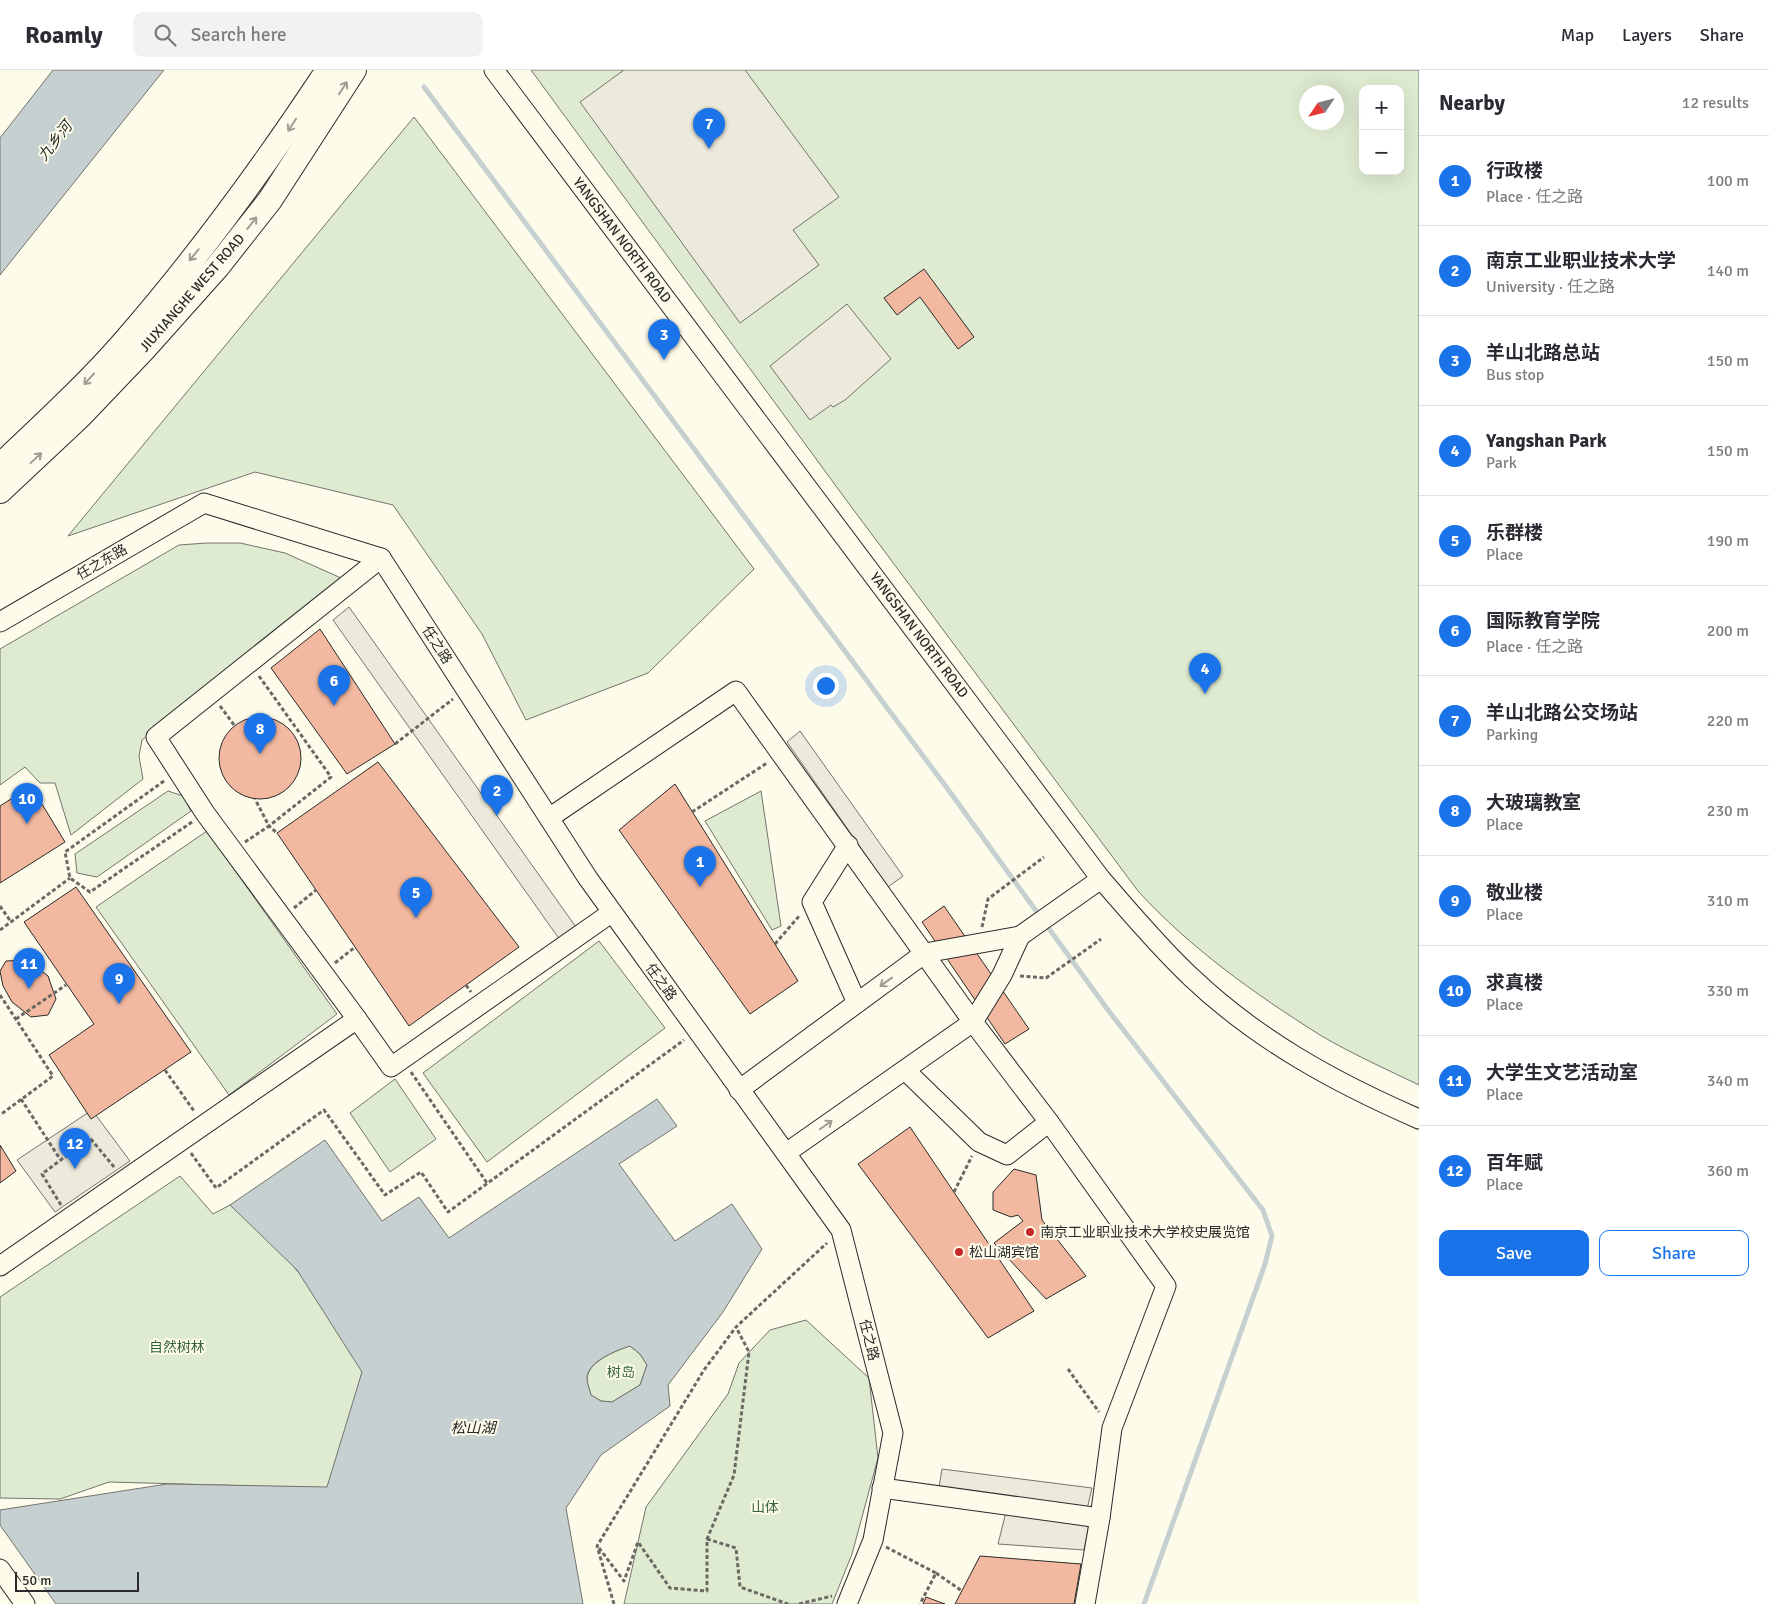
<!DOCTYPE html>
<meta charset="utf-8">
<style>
:root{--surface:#fff;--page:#f2f2f3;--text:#2b2b33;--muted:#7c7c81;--line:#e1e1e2;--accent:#1a73e8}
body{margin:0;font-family:Signika,"Noto Sans SC",sans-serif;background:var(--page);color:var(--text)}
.controls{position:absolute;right:15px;top:15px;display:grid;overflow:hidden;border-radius:10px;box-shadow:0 5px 20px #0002}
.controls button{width:45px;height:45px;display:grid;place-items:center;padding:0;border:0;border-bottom:1px solid var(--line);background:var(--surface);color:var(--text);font:25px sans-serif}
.compass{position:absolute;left:1299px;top:15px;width:45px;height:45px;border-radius:50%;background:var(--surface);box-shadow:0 5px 20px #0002;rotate:235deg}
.scale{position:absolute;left:15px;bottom:12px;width:124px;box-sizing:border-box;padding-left:5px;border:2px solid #2b2b2b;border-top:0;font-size:14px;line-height:18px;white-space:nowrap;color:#2b2b2b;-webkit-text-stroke:4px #fdfbea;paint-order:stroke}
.you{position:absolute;left:825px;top:615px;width:18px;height:18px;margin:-12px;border:4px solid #fff;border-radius:50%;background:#1a73e8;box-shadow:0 0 0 8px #1a73e833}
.badge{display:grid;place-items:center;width:32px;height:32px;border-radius:50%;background:var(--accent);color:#fff;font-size:16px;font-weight:700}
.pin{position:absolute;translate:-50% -41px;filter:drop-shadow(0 1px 2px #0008)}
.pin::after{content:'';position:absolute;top:26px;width:18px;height:15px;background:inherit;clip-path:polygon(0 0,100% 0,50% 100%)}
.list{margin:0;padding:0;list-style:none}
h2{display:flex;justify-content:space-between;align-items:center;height:65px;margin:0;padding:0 20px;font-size:21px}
h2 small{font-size:16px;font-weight:400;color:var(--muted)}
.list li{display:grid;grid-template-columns:32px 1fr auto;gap:15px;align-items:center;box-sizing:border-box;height:90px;padding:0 20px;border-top:1px solid var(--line)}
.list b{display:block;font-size:19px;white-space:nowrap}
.list p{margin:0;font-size:16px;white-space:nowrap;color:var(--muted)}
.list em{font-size:16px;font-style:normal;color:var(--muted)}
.actions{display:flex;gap:10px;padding:15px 20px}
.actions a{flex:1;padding:11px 0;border:1px solid var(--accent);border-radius:10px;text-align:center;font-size:18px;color:var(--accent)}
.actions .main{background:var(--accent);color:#fff}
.icon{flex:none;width:28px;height:28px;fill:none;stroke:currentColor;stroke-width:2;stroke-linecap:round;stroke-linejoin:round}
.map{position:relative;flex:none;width:1419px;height:1534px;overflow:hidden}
header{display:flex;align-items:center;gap:30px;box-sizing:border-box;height:70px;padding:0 25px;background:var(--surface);border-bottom:1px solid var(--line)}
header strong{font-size:24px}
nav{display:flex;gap:28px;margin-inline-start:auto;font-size:18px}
.search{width:350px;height:45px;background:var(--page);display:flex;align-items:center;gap:12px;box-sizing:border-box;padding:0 18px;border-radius:10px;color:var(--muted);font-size:19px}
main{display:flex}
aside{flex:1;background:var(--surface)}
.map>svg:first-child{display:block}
</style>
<header>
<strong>Roamly</strong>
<div class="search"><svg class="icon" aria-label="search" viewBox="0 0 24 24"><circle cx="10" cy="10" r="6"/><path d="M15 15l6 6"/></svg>Search here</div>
<nav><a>Map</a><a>Layers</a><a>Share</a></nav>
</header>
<main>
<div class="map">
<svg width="1419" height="1534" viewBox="0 0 1419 1534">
<rect width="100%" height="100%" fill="#fdfbea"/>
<g fill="#deebd1" stroke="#74746e" fill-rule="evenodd">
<path d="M 531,0 L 1419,0 L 1419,1015 C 1386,999 1352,984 1320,965 C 1255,924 1190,878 1138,821 L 844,427 ZM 1363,19 L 1400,19 L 1400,101 L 1363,101 ZM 1306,22 L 1336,22 L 1336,52 L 1306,52 Z"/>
<polygon points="414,47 754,499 648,603 526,650 482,564 393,435 255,402 68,466"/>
<polygon points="207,473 240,473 285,483 341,508 142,670 139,686 143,709 71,765 55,713 40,713 25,697 0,715 0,579 179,475"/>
<polygon points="168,721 183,726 191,741 97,807 77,803 75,784"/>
<polygon points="761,721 781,856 772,860 705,751"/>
<polygon points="207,761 337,944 229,1025 96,837"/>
<polygon points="599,871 665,958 487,1092 423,1003"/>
<polygon points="395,1009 436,1069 390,1102 350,1043"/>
<polygon points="180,1106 213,1144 230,1135 273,1172 345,1258 362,1302 349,1355 327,1418 109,1412 60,1429 0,1428 0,1227"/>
<polygon points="806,1250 869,1308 878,1388 852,1484 832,1534 624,1534 646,1437 728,1324 739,1293 770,1260"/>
<path d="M 630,1276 L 640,1284 L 647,1295 L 640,1315 L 612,1332 L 601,1331 L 591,1325 C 590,1320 587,1314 587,1309 C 587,1292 617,1280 630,1276 Z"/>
</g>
<g fill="#eceadb" stroke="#74746e">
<polygon points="624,0 745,0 839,127 793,160 819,195 740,253 580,32"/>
<polygon points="847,234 891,289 845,330 833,337 831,335 810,350 770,296"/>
<polygon points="349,537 578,860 560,870 333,550"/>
<polygon points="800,661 903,806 888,817 787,672"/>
<polygon points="92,1040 130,1091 55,1142 17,1090"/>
<polygon points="942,1399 1092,1418 1087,1439 939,1417"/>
<polygon points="1006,1442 1090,1449 1084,1480 998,1474"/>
</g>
<g fill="#c7d0d0" stroke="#74746e" fill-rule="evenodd">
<polygon points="53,0 164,0 0,205 0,68"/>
<path d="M 657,1029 L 677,1056 L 619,1094 L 675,1171 L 732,1134 L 762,1179 L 723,1242 L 668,1315 L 670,1336 L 601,1385 L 566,1438 L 583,1534 L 56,1534 L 0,1455 L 0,1440 L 167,1414 L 327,1417 L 362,1302 L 297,1200 L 230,1135 L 325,1070 L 382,1151 L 419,1127 L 449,1168 ZM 630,1276 L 640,1284 L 647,1295 L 640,1315 L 612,1332 L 601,1331 L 591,1325 C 590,1320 587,1314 587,1309 C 586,1292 617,1280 630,1276 Z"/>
</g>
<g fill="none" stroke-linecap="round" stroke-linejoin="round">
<polyline stroke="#c7d0d0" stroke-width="5" points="424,17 947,718 1108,940 1263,1140 1272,1166 1265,1194 1144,1534"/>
</g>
<g fill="#f2b8a0" stroke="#2b2b2b">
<polygon points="924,199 974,267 958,279 920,227 897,245 884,228"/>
<polygon points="320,559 395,674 347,704 271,598"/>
<circle cx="260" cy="688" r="41"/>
<polygon points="378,692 519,877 409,956 277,763"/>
<polygon points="675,714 798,911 750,944 619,760"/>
<polygon points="31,716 65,772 0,813 0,736"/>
<polygon points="76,817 191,982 91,1049 49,985 94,954 24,852"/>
<polygon points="944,836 1029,959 1005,974 922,852"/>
<polygon points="28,890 48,906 56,929 48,945 31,947 12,932 3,916 0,901 6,891"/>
<polygon points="910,1057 1034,1241 988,1268 858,1094"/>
<polygon points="0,1075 16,1101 0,1113"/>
<polygon points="1014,1099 1036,1105 1042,1150 1086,1206 1046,1229 994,1173 1023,1151 1018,1145 1011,1147 993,1140 993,1122"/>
<polygon points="980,1486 1081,1494 1074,1534 955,1534"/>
<polygon points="926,1527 945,1534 923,1534"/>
</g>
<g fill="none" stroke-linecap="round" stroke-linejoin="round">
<defs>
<g id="minor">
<path d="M 494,0 L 1101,809 C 1130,842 1158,876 1191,907 C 1257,970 1336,1013 1419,1049"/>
<polyline points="0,552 204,433 381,488 587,807 841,1160 893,1363 873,1470 847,1534"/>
<polyline points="549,748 736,621 973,952 1049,1052 1166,1216 1112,1358 1100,1448 1085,1534"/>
<polyline points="848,775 812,832 857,933"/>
<polyline points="357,949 205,743 156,667 381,488"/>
<polyline points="905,1000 979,1072 1007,1085 1049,1052"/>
<polyline points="739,1020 925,883 1020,866 1101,809"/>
<polyline points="786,1083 973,952 1002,905 1020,866"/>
<polyline points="0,1196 357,949 391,997 611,843"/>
<polyline points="882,1418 1100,1448"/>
<polyline points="0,1499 25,1534"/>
</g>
<g id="major">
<path d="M 0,396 C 43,355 87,315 126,270 C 200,185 266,94 328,0"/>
<polyline points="0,421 80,346 143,280 218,196 270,130 354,0"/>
</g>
</defs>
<use href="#minor" stroke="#2b2b2b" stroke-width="21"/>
<use href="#major" stroke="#2b2b2b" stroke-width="26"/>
<g stroke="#6a6964" stroke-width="3" stroke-dasharray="4 2.5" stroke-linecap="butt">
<polyline points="259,606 331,707 269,756 277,763"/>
<polyline points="220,636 234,655"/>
<polyline points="395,674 453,629"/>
<polyline points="164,711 65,782 70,808 90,822 192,752"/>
<polyline points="692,742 767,693"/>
<polyline points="245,772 269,756 255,729"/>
<polyline points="0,836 11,852"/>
<polyline points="294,838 316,820"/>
<polyline points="982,857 988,829 1044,787"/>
<polyline points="0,860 70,808"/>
<polyline points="775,874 800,845"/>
<polyline points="335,893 355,877"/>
<polyline points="1020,906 1046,908 1101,869"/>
<polyline points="466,915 471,922"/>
<polyline points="0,925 53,1006 0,1045"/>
<polyline points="16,949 66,915"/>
<polyline points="165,1000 194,1041"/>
<polyline points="411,1002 487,1113"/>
<polyline points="21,1029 60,1089"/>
<polyline points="191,1083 216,1118 324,1040 385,1125 421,1102 448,1142 684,970"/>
<polyline points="954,1122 972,1086"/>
<polyline points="61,1135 42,1104 90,1068 115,1098"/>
<polyline points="1068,1299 1099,1342"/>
<polyline points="707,1469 736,1478 740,1517 788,1534"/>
<polyline points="886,1477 936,1503 920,1534"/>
<polyline points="599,1478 624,1511 638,1472 670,1518 707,1521 707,1469 734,1405 749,1282 736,1257"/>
<polyline points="936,1503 962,1521"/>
<polyline points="614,1534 597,1476 704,1300 736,1257 827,1173"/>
<polyline points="799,1534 832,1526"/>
</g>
<use href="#minor" stroke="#fdfbea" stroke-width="19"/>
<use href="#major" stroke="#fdfbea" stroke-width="24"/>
</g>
<defs><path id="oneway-shaft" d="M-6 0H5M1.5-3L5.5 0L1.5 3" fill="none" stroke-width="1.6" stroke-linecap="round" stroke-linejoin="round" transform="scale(1.25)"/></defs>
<g stroke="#9e9d94">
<use href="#oneway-shaft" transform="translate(343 18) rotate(-57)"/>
<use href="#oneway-shaft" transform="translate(292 55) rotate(123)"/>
<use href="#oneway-shaft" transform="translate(252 153) rotate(-52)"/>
<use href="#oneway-shaft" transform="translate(194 185) rotate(129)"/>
<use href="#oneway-shaft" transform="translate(89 309) rotate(133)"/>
<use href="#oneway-shaft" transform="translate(36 388) rotate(-43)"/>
<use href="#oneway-shaft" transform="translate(886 912) rotate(144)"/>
<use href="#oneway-shaft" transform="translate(826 1055) rotate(-35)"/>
</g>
<g fill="#c62828" stroke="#fdfbea" stroke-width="2">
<circle cx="1030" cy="1162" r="5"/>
<circle cx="959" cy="1182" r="5"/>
</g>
<g text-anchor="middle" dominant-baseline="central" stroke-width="4" stroke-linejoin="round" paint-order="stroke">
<g font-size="14" fill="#2b2b2b" stroke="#fdfbea">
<text transform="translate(622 170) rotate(53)">YANGSHAN NORTH ROAD</text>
<text transform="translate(192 223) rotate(-49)">JIUXIANGHE WEST ROAD</text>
<text transform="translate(102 492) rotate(-30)">任之东路</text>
<text transform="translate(919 565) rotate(53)">YANGSHAN NORTH ROAD</text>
<text transform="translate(437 575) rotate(57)">任之路</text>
<text transform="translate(661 912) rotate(54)">任之路</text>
<text transform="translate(869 1270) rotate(76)">任之路</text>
</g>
<g font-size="14" fill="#2b2b2b" stroke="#fdfbea" text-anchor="start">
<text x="1040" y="1162">南京工业职业技术大学校史展览馆</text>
<text x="969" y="1182">松山湖宾馆</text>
</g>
<g font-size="14" fill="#34623c" stroke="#fdfbea">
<text x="177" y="1277">自然树林</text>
<text x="621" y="1302">树岛</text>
<text x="765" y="1437">山体</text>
</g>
<g font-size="15" font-style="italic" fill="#2b2b2b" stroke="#fdfbea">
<text transform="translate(55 71) rotate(-52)">九乡河</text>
<text x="473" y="1358">松山湖</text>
</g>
</g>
</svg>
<div class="controls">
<button>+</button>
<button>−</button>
</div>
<svg class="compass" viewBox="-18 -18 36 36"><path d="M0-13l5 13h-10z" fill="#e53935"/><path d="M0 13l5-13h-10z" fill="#7c7c81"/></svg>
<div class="scale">50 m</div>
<div class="you"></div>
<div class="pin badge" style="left:700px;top:817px">1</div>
<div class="pin badge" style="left:497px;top:746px">2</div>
<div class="pin badge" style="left:664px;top:290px">3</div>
<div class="pin badge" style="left:1205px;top:624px">4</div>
<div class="pin badge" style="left:416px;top:848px">5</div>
<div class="pin badge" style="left:334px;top:636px">6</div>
<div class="pin badge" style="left:709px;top:79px">7</div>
<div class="pin badge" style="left:260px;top:684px">8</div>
<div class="pin badge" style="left:119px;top:934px">9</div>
<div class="pin badge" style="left:27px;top:754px">10</div>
<div class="pin badge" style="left:29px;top:919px">11</div>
<div class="pin badge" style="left:75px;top:1099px">12</div>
</div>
<aside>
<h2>Nearby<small>12 results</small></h2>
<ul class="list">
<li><span class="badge">1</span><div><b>行政楼</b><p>Place · 任之路</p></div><em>100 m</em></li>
<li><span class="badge">2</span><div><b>南京工业职业技术大学</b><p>University · 任之路</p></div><em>140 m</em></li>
<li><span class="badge">3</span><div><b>羊山北路总站</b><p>Bus stop</p></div><em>150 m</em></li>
<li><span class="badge">4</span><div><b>Yangshan Park</b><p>Park</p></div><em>150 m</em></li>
<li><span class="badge">5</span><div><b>乐群楼</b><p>Place</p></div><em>190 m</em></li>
<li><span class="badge">6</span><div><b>国际教育学院</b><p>Place · 任之路</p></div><em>200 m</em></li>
<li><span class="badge">7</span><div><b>羊山北路公交场站</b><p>Parking</p></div><em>220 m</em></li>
<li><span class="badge">8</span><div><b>大玻璃教室</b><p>Place</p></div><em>230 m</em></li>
<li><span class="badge">9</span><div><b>敬业楼</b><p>Place</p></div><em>310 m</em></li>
<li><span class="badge">10</span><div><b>求真楼</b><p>Place</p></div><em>330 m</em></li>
<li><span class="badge">11</span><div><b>大学生文艺活动室</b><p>Place</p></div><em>340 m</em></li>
<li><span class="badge">12</span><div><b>百年赋</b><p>Place</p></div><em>360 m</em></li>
</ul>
<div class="actions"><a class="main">Save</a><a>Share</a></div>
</aside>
</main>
